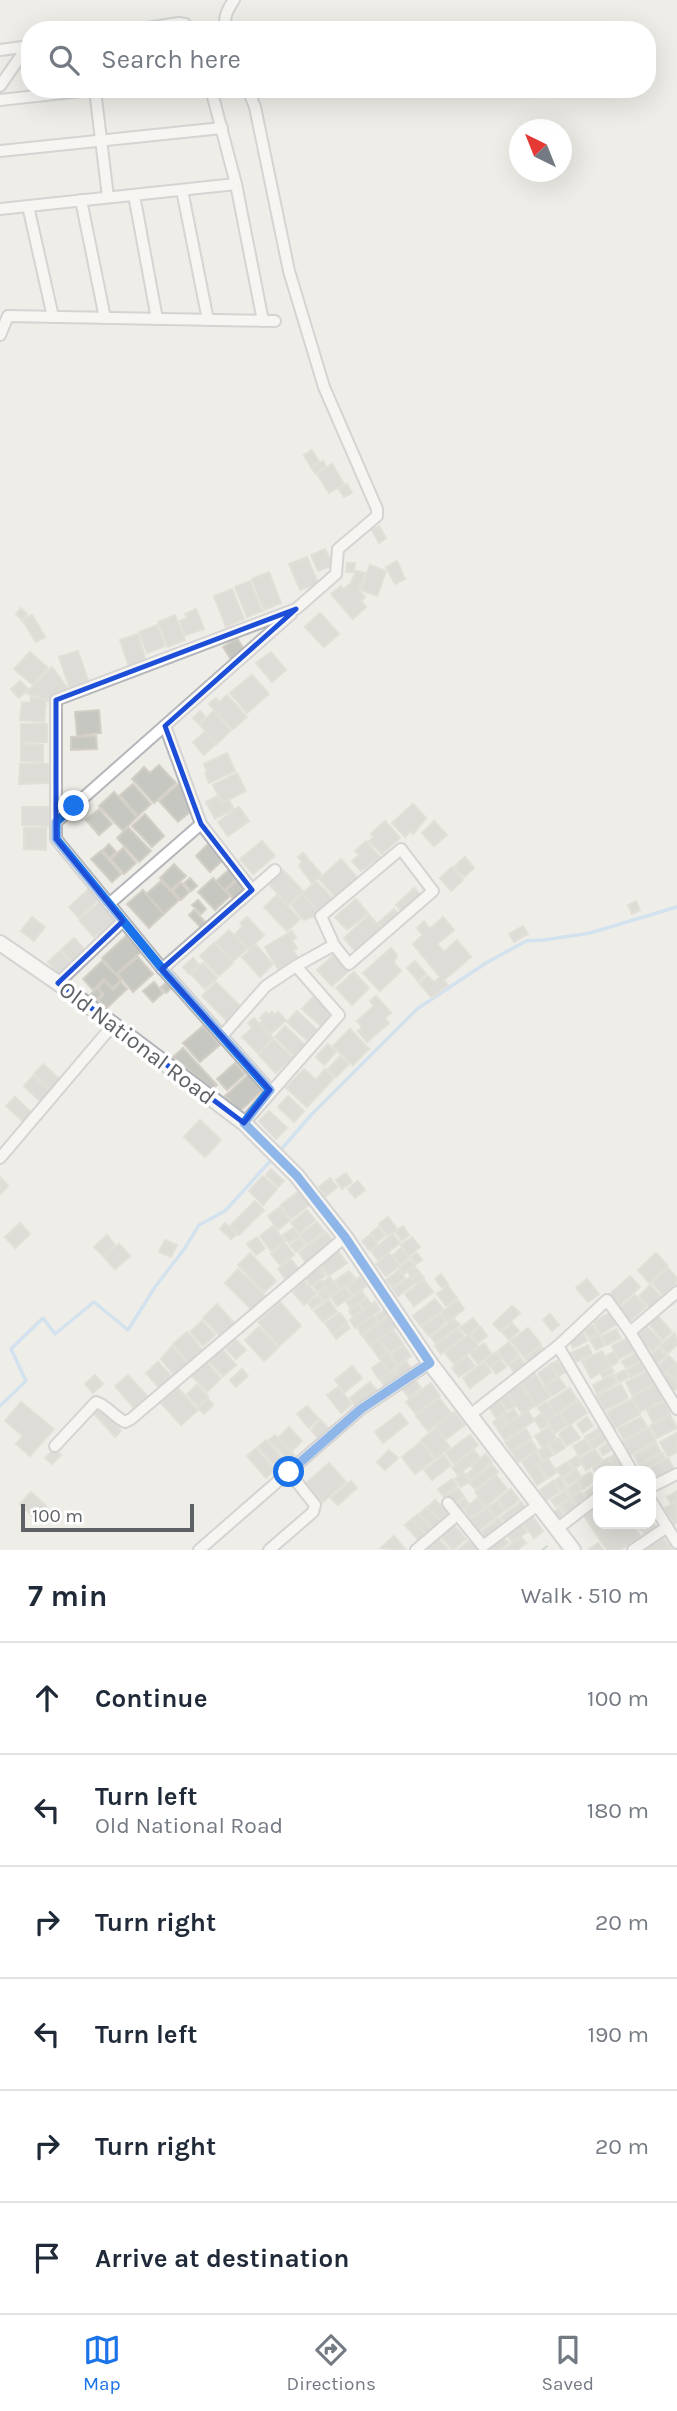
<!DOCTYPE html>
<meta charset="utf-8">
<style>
:root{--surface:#fff;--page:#f2f2f3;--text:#1f2937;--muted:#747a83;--line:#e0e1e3;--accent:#1a73e8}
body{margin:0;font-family:Karla,sans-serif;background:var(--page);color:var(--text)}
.controls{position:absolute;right:21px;bottom:21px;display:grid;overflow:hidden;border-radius:14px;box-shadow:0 7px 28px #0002}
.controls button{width:63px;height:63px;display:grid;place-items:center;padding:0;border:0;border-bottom:2px solid var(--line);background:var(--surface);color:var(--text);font:35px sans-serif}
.compass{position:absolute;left:509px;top:119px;width:63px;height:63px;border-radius:50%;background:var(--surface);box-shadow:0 7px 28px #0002;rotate:317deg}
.scale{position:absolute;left:21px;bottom:18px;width:173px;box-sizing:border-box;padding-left:7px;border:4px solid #5e6165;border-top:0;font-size:19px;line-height:24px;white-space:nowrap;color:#5e6165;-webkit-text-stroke:5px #fff;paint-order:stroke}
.stop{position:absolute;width:21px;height:21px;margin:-16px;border:5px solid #1a73e8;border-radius:50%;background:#fff}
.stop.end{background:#1a73e8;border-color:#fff;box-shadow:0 2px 7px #0008}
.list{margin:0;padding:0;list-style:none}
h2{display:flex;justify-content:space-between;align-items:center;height:91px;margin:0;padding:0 28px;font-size:30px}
h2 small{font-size:23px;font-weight:400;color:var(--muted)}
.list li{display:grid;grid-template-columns:46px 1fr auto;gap:21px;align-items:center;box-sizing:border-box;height:112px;padding:0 28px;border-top:2px solid var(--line)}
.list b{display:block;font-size:26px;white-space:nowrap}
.list p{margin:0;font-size:23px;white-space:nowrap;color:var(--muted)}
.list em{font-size:23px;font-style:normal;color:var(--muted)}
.icon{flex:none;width:38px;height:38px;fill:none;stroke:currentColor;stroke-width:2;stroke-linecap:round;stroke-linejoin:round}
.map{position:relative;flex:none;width:677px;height:1550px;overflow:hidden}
.search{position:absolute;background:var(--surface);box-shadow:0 7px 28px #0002;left:21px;right:21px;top:21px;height:77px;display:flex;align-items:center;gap:18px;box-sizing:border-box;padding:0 24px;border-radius:28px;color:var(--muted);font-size:26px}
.sheet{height:763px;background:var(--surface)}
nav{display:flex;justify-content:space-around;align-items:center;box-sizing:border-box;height:98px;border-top:2px solid var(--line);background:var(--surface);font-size:19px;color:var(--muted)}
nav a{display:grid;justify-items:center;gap:4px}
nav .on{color:var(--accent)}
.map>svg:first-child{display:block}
</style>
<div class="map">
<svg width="677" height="1550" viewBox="0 0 677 1550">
<rect width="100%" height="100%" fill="#efede7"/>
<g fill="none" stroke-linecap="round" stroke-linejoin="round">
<g stroke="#b0d5f6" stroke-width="3.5">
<polyline points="279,1152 312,1114 417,1009 486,963 526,941 544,940 590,933 677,907"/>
<polyline points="0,1406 26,1381 11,1349 43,1318 55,1334 94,1302 128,1330 155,1287 185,1248 199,1225 225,1211 273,1158"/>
</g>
</g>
<g fill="#c7c7c1" stroke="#d3cfc6" stroke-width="2">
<polygon points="312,450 319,462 311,467 304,455"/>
<polygon points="323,461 326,466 315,473 311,468"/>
<polygon points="332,464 344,484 329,493 317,474"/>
<polygon points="347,484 352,493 344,497 339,489"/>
<polygon points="379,526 386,538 379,543 372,530"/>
<polygon points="325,549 333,565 318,571 311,555"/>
<polygon points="307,557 318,583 300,590 289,564"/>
<polygon points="397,561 405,579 395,584 386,567"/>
<polygon points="347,563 355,563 354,572 346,572"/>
<polygon points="370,565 386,571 377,596 361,590"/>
<polygon points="356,571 365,573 359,590 365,597 361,601 366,607 353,619 331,594 341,586 343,589 351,583"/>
<polygon points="269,572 281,603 264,610 252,579"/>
<polygon points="250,581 262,611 247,617 235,587"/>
<polygon points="232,589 244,619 226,627 214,596"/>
<polygon points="21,608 27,614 22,620 16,614"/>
<polygon points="196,609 204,629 185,635 180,621 187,618 185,614"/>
<polygon points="320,613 339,634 324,647 305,627"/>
<polygon points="32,615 45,637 36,642 22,620"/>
<polygon points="175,615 185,640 168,647 158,622"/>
<polygon points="157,625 165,646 147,653 139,632"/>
<polygon points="138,634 146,661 129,667 120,640"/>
<polygon points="237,638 246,652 232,661 223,647"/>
<polygon points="78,651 89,683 70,689 59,657"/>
<polygon points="30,652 48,668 33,685 14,669"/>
<polygon points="271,652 286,670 272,682 256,663"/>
<polygon points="52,667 68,689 53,702 26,693"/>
<polygon points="252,675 269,694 247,713 230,693"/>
<polygon points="20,681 28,689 19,698 11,689"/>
<polygon points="227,695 247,717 233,729 209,704 216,698 219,702"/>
<polygon points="31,697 46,700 44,722 20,720 22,702 30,703"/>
<polygon points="99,710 101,733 77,736 75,712"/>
<polygon points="200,711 205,717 199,724 193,718"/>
<polygon points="213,711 231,730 217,744 200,725"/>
<polygon points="21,724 47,724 47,742 21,743"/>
<polygon points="205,732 216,744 204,755 193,742"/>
<polygon points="96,736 97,749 71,750 71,737"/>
<polygon points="21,744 43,745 43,762 21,761"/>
<polygon points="227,753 235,771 209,783 205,773 207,771 204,764"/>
<polygon points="20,764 48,764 49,783 19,784"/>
<polygon points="159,765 176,783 154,803 132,779 144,767 150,773"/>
<polygon points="237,773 246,791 222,803 213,785"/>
<polygon points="182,781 194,809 178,822 159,801"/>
<polygon points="133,784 151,804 138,816 120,795"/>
<polygon points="114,792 137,817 123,831 99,806"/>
<polygon points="218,796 221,804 229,800 234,809 215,819 206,802"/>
<polygon points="413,804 426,818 413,834 411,831 405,837 392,823"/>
<polygon points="22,807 49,807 49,826 22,825"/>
<polygon points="239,807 249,821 228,836 218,822"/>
<polygon points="99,809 112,824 99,835 86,820"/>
<polygon points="145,814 164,836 152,847 132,826"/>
<polygon points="385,821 400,838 382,854 369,841 374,837 371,834"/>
<polygon points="434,821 447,835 434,846 422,833"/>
<polygon points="128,827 151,851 139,862 117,838"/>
<polygon points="24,828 46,828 46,850 24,849"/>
<polygon points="262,841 275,856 253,874 240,859"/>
<polygon points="366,841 380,857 361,871 352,861 359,855 355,851"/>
<polygon points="209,843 224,859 210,872 196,856"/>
<polygon points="109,844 116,852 109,858 103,850"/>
<polygon points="123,848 136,863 124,874 111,859"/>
<polygon points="101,851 121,874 112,882 91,859"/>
<polygon points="303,853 322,875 312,883 299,866 302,862 298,857"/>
<polygon points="465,857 474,868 464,877 454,867"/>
<polygon points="341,859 359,880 337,899 319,879"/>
<polygon points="174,864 186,876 171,890 160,878"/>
<polygon points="232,867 240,876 224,890 216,881"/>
<polygon points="452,867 463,880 451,891 440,878"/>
<polygon points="283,870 303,891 288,905 268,883"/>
<polygon points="241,877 250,888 235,901 226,890"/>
<polygon points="190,878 197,886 191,891 184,883"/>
<polygon points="213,878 230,896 215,910 198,892"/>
<polygon points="161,881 179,900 164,914 146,894"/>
<polygon points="316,881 334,900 320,913 303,893"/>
<polygon points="181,883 189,892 181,900 173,891"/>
<polygon points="90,888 99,899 79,918 69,907"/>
<polygon points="414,888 422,897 403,914 396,905"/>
<polygon points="143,890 164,914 149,928 127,904"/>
<polygon points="302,894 320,914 304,920 291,905"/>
<polygon points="277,895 300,919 287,931 264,907"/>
<polygon points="356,899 368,913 347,930 335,917"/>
<polygon points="198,900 206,909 201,914 192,905"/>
<polygon points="636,901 640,910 632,914 628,905"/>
<polygon points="100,902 115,920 94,937 79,920"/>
<polygon points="394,909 401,917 385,930 378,923"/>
<polygon points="194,910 208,925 203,930 189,915"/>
<polygon points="369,915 383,930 357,953 344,938"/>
<polygon points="32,917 45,927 34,941 21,931"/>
<polygon points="247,917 264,935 249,949 235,934 243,926 240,923"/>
<polygon points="443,917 454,930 437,944 444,952 457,940 471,957 444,980 448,985 432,998 419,983 428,976 434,982 440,977 413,944 423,935 417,928 424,921 430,929"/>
<polygon points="523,926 528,934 514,942 509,934"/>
<polygon points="229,930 247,949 233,961 216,942"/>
<polygon points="292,931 296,938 292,940 297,948 293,950 298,958 278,969 265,947"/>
<polygon points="126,936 141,952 116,974 102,958"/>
<polygon points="74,938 86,951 73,963 61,950"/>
<polygon points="214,943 233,963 219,976 200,956"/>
<polygon points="256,945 273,964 260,977 242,957"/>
<polygon points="391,948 397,955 394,963 401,971 380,991 363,973"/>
<polygon points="60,951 72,964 60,975 48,962"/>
<polygon points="335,954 350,970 332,986 317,970"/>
<polygon points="138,957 153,974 133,992 118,974"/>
<polygon points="193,958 199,965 189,974 183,967"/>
<polygon points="102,961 121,980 112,988 104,979 93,990 83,979"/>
<polygon points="415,961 426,974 418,981 407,968"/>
<polygon points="203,963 217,978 205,989 191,974"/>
<polygon points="354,972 369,988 352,1005 336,988"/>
<polygon points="169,980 174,986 166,993 161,987"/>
<polygon points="104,981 113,990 121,982 127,989 107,1008 98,1000 104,995 98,988"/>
<polygon points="154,982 163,993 153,1002 143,991"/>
<polygon points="216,982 241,1007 227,1021 202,996"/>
<polygon points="97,988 102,994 94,1002 89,996"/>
<polygon points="315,995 334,1014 322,1027 302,1009"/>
<polygon points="376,996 391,1013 385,1018 389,1023 367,1042 358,1031 362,1027 357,1021 374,1006 370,1001"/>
<polygon points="297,1011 317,1030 307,1040 287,1022"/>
<polygon points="266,1012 269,1015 272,1012 275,1015 278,1012 286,1020 271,1034 260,1023 263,1020 260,1018"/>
<polygon points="254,1018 273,1038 258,1053 242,1037 252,1028 248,1023"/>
<polygon points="203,1026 220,1045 200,1062 183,1043"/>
<polygon points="285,1026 305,1045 294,1056 275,1037"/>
<polygon points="350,1029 369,1049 353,1065 333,1046"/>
<polygon points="274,1040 292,1057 276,1073 259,1055"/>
<polygon points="328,1044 336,1052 324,1065 316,1057"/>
<polygon points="183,1048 217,1085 213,1089 173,1057"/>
<polygon points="340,1056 349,1064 336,1077 328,1069"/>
<polygon points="235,1063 245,1074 227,1090 217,1079"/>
<polygon points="43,1064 62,1081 53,1092 34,1074"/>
<polygon points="304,1069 316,1080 325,1069 334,1078 307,1107 286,1088"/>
<polygon points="250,1073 264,1089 240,1111 225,1096"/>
<polygon points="33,1076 52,1093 43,1104 24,1086"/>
<polygon points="288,1096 304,1111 294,1122 278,1107"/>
<polygon points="15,1097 33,1114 25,1123 6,1106"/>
<polygon points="269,1111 287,1128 276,1139 259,1121"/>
<polygon points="200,1120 221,1140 205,1157 184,1137"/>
<polygon points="271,1169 284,1181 278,1187 266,1175"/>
<polygon points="346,1173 352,1182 342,1189 336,1180"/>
<polygon points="263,1176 277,1189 263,1205 249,1191"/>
<polygon points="0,1177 8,1186 0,1194"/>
<polygon points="330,1178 337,1187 326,1196 319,1187"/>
<polygon points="358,1181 365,1190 355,1198 348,1189"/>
<polygon points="299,1191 309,1205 291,1219 281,1205"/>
<polygon points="255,1201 264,1210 239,1235 230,1226"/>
<polygon points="280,1207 290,1220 278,1230 268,1216"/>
<polygon points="307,1210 315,1220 299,1233 291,1223"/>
<polygon points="388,1217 397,1229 388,1236 379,1224"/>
<polygon points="317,1222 324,1231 307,1244 300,1235"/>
<polygon points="20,1223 30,1234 15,1248 5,1237"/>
<polygon points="225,1223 237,1234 231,1239 220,1229"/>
<polygon points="273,1226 285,1241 271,1251 260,1236"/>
<polygon points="403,1226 409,1235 402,1241 395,1232"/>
<polygon points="379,1227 385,1236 377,1242 371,1233"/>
<polygon points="293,1228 299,1236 289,1243 283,1235"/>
<polygon points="326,1232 335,1244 308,1265 299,1253"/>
<polygon points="393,1234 400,1243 378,1260 371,1251"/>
<polygon points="107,1235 115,1245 103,1256 94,1247"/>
<polygon points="370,1235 377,1244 369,1250 362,1241"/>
<polygon points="257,1237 265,1248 256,1255 247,1244"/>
<polygon points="412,1237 420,1247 409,1256 401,1245"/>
<polygon points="300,1238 305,1245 296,1252 290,1245"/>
<polygon points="165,1240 177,1245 171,1257 159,1252"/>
<polygon points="285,1243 294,1255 280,1265 271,1254"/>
<polygon points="119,1244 130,1256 115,1269 104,1257"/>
<polygon points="401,1248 409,1258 400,1265 393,1255"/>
<polygon points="338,1251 347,1263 328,1276 320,1265"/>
<polygon points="250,1253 276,1281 264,1292 238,1265"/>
<polygon points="389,1253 399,1266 386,1276 376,1264"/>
<polygon points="417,1253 422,1260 416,1264 411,1257"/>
<polygon points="656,1253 668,1266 649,1283 638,1270"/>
<polygon points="291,1259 301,1272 288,1282 278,1269"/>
<polygon points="410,1260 415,1265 404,1274 399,1268"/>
<polygon points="319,1267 325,1276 311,1286 305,1277"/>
<polygon points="415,1267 419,1272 412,1278 408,1272"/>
<polygon points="668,1268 677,1278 677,1283 663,1295 652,1283"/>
<polygon points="238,1269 267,1298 254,1312 225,1283"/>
<polygon points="399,1270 405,1278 392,1287 386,1280"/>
<polygon points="349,1271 355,1278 341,1289 335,1281"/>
<polygon points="420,1273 424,1278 416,1284 412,1279"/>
<polygon points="441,1274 448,1284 442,1288 435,1279"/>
<polygon points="630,1276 640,1287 620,1305 610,1294"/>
<polygon points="330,1277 339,1290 332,1295 323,1282"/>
<polygon points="360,1277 366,1286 353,1295 347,1286"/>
<polygon points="410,1277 415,1283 398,1296 393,1289"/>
<polygon points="587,1279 599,1294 588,1302 576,1288"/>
<polygon points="321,1280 325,1286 317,1292 313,1286"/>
<polygon points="424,1280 433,1292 414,1306 405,1294"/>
<polygon points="304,1281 316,1294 304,1305 293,1292"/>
<polygon points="650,1285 662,1298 651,1309 639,1296"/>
<polygon points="448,1286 457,1298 446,1306 437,1294"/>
<polygon points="345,1287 352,1296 337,1306 331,1297"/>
<polygon points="326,1288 331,1296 324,1301 318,1293"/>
<polygon points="362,1291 366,1298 351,1309 346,1302"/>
<polygon points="635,1295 646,1307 630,1321 619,1309"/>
<polygon points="318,1296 322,1302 312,1309 308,1303"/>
<polygon points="367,1298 371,1304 364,1310 360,1304"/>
<polygon points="435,1299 443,1309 421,1326 413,1316"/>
<polygon points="329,1300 337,1312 323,1322 314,1311"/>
<polygon points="458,1300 464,1309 448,1322 441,1313"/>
<polygon points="280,1302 301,1326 279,1346 258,1322"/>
<polygon points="375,1302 380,1310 355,1328 350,1320"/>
<polygon points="217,1304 234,1323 220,1336 203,1318"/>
<polygon points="359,1304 363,1310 353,1317 349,1311"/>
<polygon points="512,1306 520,1313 500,1331 493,1324"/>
<polygon points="385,1310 388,1315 379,1322 375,1317"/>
<polygon points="340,1313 347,1322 332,1333 325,1323"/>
<polygon points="609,1313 616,1325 600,1334 594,1322"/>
<polygon points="440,1314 446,1322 429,1336 422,1327"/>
<polygon points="550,1314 559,1325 552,1331 543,1320"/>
<polygon points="656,1314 672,1332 663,1340 647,1322"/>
<polygon points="373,1316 378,1323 361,1334 357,1327"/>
<polygon points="388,1317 396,1327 370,1346 362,1335"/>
<polygon points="473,1318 479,1326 467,1335 460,1328"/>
<polygon points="454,1319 460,1325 436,1344 431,1337"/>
<polygon points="202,1321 215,1335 203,1346 190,1332"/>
<polygon points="512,1323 519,1331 509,1340 502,1332"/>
<polygon points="347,1324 350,1328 336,1339 333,1334"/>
<polygon points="593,1325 598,1334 589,1338 584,1330"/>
<polygon points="259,1327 278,1348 264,1361 245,1340"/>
<polygon points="481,1327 487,1336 478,1343 471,1334"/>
<polygon points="647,1327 662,1342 652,1351 638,1336"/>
<polygon points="528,1328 541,1344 524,1357 511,1341"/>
<polygon points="458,1329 464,1336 441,1354 435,1346"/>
<polygon points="616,1329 621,1338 607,1345 602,1336"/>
<polygon points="393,1330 403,1344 390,1353 380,1339"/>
<polygon points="187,1332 204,1352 190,1364 173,1344"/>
<polygon points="583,1333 587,1341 573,1348 569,1340"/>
<polygon points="675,1333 677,1345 667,1354 660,1346"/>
<polygon points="469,1335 478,1346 454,1364 445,1353"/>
<polygon points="599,1335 605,1345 596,1350 590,1340"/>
<polygon points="627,1338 634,1351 619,1359 612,1346"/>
<polygon points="236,1340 246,1350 236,1359 226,1349"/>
<polygon points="379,1340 387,1352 379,1358 371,1346"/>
<polygon points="509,1342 519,1355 507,1364 498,1351"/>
<polygon points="484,1343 491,1353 478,1364 470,1354"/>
<polygon points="403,1345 411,1356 398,1365 391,1354"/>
<polygon points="588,1345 592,1354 576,1362 571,1353"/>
<polygon points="172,1346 188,1365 175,1376 161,1359"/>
<polygon points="541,1346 545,1351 529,1364 525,1359"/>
<polygon points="659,1348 666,1356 656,1364 650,1356"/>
<polygon points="222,1349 236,1365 223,1376 209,1361"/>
<polygon points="602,1351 610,1367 591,1378 582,1361"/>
<polygon points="496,1352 501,1358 490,1367 485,1360"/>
<polygon points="614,1352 618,1362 611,1366 606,1356"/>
<polygon points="388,1353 397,1366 389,1372 380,1359"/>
<polygon points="636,1353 640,1361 626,1368 622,1361"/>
<polygon points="467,1356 475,1366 459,1377 452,1368"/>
<polygon points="669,1356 676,1363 661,1376 655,1369"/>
<polygon points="520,1357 526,1365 515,1374 509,1365"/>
<polygon points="501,1360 506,1367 496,1374 491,1367"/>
<polygon points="406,1361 412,1369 400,1378 394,1370"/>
<polygon points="557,1361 565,1372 559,1376 551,1364"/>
<polygon points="158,1362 173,1378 160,1389 146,1373"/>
<polygon points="381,1362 388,1372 379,1379 372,1368"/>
<polygon points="484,1362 491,1372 470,1388 463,1378"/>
<polygon points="641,1362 645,1370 631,1377 627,1370"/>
<polygon points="207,1363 221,1378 207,1392 192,1376"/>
<polygon points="677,1363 677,1381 668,1371"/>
<polygon points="550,1365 557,1377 545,1385 538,1373"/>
<polygon points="352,1366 362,1378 345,1392 335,1380"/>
<polygon points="611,1368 614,1372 603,1378 601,1374"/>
<polygon points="242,1369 248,1376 236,1387 230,1380"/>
<polygon points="393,1370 400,1379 386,1388 380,1379"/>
<polygon points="625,1370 629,1377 619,1382 615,1375"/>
<polygon points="646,1372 653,1384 632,1395 626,1382"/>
<polygon points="667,1373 677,1384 677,1388 672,1392 661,1379"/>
<polygon points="535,1374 550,1397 536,1406 522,1383"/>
<polygon points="95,1375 103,1384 93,1393 85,1384"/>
<polygon points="128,1375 147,1396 134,1408 115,1386"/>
<polygon points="613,1375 617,1383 597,1394 593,1385"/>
<polygon points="413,1377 421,1388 409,1398 401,1387"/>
<polygon points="559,1378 566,1387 552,1396 545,1387"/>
<polygon points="370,1382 378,1392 357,1408 350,1398"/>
<polygon points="431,1383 440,1396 416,1414 406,1402"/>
<polygon points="621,1384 628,1398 605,1410 597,1396"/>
<polygon points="197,1385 208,1397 198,1406 187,1394"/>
<polygon points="521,1385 535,1406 522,1414 508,1393"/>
<polygon points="655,1385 663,1400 640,1412 632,1397"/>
<polygon points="338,1387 352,1404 341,1413 327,1395"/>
<polygon points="178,1388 198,1410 181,1425 161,1403"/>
<polygon points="570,1388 577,1400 556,1414 548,1402"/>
<polygon points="508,1395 515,1406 507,1410 501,1400"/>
<polygon points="439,1398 451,1413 428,1431 416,1416"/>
<polygon points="208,1399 213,1405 204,1414 198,1408"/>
<polygon points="632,1399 640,1414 615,1428 607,1412"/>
<polygon points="499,1400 506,1412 496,1418 489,1407"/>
<polygon points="579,1401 587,1413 569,1425 561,1413"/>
<polygon points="21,1402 54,1429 30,1456 16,1444 23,1436 5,1421"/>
<polygon points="547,1402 555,1414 546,1420 538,1408"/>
<polygon points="664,1402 670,1414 653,1423 647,1410"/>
<polygon points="98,1404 121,1431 115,1437 91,1410"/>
<polygon points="307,1406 319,1419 309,1428 297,1414"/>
<polygon points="514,1409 518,1416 508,1423 503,1416"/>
<polygon points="528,1411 534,1421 505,1440 498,1430"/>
<polygon points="454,1412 465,1425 446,1439 436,1426"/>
<polygon points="400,1413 408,1423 383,1443 375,1432"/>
<polygon points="559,1413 567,1425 555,1433 548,1421"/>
<polygon points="541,1414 548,1425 541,1429 534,1419"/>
<polygon points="670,1415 677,1428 657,1438 650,1426"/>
<polygon points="502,1416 506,1424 498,1429 493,1422"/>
<polygon points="587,1417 593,1426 583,1433 577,1424"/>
<polygon points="641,1417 647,1427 624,1440 618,1429"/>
<polygon points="321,1420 329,1429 318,1438 311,1430"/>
<polygon points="571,1425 580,1438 567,1446 559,1434"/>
<polygon points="289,1427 302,1441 292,1451 279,1437"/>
<polygon points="549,1427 556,1438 542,1447 535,1436"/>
<polygon points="436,1428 450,1447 436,1458 421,1440"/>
<polygon points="599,1428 602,1433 589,1441 585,1437"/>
<polygon points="649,1428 656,1441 630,1455 623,1442"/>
<polygon points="526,1429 531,1438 511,1451 505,1442"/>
<polygon points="603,1433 607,1440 593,1449 589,1442"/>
<polygon points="677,1433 677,1452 668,1457 660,1442"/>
<polygon points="275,1435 297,1458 291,1463 269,1440"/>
<polygon points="470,1435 478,1445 454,1464 446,1453"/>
<polygon points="559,1438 565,1448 555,1454 549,1444"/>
<polygon points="585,1439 591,1449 579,1456 573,1446"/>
<polygon points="266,1440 285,1461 277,1468 258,1447"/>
<polygon points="531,1440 537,1449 518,1462 512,1452"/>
<polygon points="421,1442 434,1459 415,1474 402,1457"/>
<polygon points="609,1442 613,1449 603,1455 599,1449"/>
<polygon points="656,1443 661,1452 639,1464 634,1455"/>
<polygon points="547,1445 553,1455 544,1461 538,1451"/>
<polygon points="256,1448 275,1470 266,1478 247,1456"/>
<polygon points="54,1449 61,1455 52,1464 45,1458"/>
<polygon points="595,1449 602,1460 586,1470 579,1458"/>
<polygon points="389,1450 398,1458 385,1470 377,1462"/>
<polygon points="474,1450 480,1458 458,1475 452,1468"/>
<polygon points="536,1452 542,1462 528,1471 522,1462"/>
<polygon points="663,1453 665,1458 643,1470 640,1465"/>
<polygon points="486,1454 492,1462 477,1474 471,1466"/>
<polygon points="615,1454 623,1466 617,1470 609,1458"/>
<polygon points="444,1455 451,1465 432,1480 424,1470"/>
<polygon points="577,1456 582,1463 574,1469 569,1461"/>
<polygon points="608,1458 615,1468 611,1471 598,1471 598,1476 593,1468"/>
<polygon points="668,1458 675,1470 653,1482 651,1471 647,1470"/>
<polygon points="548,1459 557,1472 548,1478 539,1465"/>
<polygon points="567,1462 573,1470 562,1477 556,1469"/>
<polygon points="329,1463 346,1482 323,1502 306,1483"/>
<polygon points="492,1465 498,1472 475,1489 469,1483"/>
<polygon points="538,1465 546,1479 537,1485 528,1471"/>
<polygon points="473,1469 477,1475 470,1480 466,1475"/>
<polygon points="576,1469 581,1477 568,1485 563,1478"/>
<polygon points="463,1472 470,1481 461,1487 455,1479"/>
<polygon points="590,1472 596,1480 583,1489 577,1480"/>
<polygon points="496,1475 507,1489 486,1506 475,1492"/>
<polygon points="560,1477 567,1488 561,1491 555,1481"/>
<polygon points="452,1479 457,1486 443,1496 438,1489"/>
<polygon points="351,1481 357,1488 338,1505 331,1498"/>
<polygon points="553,1481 559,1492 547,1500 540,1490"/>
<polygon points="577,1482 581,1489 571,1496 566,1489"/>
<polygon points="595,1485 598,1492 588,1499 584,1493"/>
<polygon points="458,1488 464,1496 452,1505 445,1497"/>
<polygon points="511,1489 519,1500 506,1510 498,1500"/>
<polygon points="565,1491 570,1498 556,1507 551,1500"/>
<polygon points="677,1491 677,1500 671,1504 667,1497"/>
<polygon points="31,1492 46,1506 34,1518 20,1504"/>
<polygon points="581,1492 586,1500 577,1506 572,1497"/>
<polygon points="464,1498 469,1504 458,1512 454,1506"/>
<polygon points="478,1498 485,1507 470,1518 464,1509"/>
<polygon points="571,1499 576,1507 566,1514 560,1506"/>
<polygon points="435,1500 449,1515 442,1521 428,1507"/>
<polygon points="497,1501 504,1511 496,1517 488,1507"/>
<polygon points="598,1501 598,1524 633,1524 641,1536 620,1550 607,1550 582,1513"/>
<polygon points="677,1501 677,1523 674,1524 665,1508"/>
<polygon points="521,1502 527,1510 507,1525 501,1517"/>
<polygon points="427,1507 441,1522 434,1529 420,1513"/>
<polygon points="487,1508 495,1518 479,1530 471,1520"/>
<polygon points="559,1508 564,1515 556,1520 552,1513"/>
<polygon points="418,1514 433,1530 427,1535 412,1519"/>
<polygon points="531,1514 543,1531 534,1538 521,1521"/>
<polygon points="499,1518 506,1527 488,1541 481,1532"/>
<polygon points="412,1519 427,1536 420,1542 405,1525"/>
<polygon points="651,1520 656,1527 645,1535 636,1524 651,1524"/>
<polygon points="520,1522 527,1532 512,1542 505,1532"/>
<polygon points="453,1524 466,1539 453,1550 440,1536"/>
<polygon points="501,1534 509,1543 500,1550 483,1550"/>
<polygon points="661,1534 672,1550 638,1550"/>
<polygon points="394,1536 406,1550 381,1548"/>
<polygon points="437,1537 449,1550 430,1550 427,1546"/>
<polygon points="521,1537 526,1543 517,1550 504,1550"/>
<polygon points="470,1540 479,1550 458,1550"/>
<polygon points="598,1543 603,1550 590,1550 589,1549"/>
</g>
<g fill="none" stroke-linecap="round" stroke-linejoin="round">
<defs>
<g id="minor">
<polyline points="134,30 179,23 185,24 187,30"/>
<path d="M 226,30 C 223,18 227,10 234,0"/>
<polyline points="0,50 30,46"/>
<polyline points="0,86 27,47"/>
<polyline points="211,89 236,184 263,321"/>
<polyline points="248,89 255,107 289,271 324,387 377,509 377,516 338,549 336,574 296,609 56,700 56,839 160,966 270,1090"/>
<polyline points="95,90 108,197"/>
<polyline points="0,100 99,89"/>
<polyline points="0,151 222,128"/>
<polyline points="182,190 208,320"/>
<polyline points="134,195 157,319"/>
<polyline points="81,200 105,318"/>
<polyline points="28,206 53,317"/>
<polyline points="0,209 236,184"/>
<polyline points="0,335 8,316 275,321"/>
<polyline points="56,822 291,614"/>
<polyline points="201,824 252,890"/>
<polygon points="401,849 433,891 349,964 334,945 321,916"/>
<polyline points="109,904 201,824 165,726"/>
<polyline points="162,969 275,870"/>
<polyline points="58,983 123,921"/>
<polyline points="222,1036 266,986 296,966 334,945"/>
<polyline points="244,1123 339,1015 296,966"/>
<polyline points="0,1158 113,1025"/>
<polyline points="630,1332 677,1292"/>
<polyline points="558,1346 632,1471"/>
<polyline points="470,1415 558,1346 607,1300 630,1332 677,1409"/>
<path d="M 55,1446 L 96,1402 C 107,1405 114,1417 125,1422 L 131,1419 L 345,1237"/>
<polyline points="651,1487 677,1474"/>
<polyline points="651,1501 677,1543"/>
<polyline points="448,1503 483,1546 539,1504"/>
<polyline points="557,1529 598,1497"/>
<polyline points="199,1550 361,1409 430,1363"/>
<polyline points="269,1550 313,1512 315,1505 289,1472"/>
<polyline points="416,1550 457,1515"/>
<polyline points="633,1550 667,1527"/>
</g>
<polyline id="secondary" points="0,943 58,983 244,1123 297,1176 345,1237 430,1363 573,1550"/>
</defs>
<use href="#minor" stroke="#b4b6ba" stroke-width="14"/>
<use href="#secondary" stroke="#b3b5ba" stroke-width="18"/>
<polyline stroke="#a0c4ac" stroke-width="2" stroke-dasharray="7 3.5" stroke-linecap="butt" points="542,1550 550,1544"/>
<use href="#minor" stroke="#fff" stroke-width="10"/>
<use href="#secondary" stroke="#fff" stroke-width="14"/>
</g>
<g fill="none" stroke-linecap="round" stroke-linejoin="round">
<polyline stroke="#1a73e8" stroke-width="9" points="74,806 56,822 56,839 160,966 270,1090 244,1123 297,1176 345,1237 430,1363 361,1409 289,1472"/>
</g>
<path d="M0 0H677V1550H0ZM 296,609 L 165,726 L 201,824 L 252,890 L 162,969 L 270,1090 L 244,1123 L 58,983 L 123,921 L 56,839 L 56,700 Z" fill="#efede7" fill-opacity=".55" fill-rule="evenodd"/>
<path fill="none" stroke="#1d4ed8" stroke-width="5" stroke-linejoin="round" d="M 296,609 L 165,726 L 201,824 L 252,890 L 162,969 L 270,1090 L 244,1123 L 58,983 L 123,921 L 56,839 L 56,700 Z"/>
<g text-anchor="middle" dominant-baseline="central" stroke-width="7" stroke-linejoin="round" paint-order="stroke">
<g font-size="23" fill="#5e6165" stroke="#fff">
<text transform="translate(137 1043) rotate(37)">Old National Road</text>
</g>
</g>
</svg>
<div class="controls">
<button><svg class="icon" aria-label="layers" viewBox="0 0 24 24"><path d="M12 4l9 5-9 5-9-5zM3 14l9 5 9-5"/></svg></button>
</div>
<svg class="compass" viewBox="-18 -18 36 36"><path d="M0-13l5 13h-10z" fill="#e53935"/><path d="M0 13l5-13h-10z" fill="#747a83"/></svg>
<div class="scale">100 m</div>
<div class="stop" style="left:289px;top:1472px"></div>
<div class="stop end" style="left:74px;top:806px"></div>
<div class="search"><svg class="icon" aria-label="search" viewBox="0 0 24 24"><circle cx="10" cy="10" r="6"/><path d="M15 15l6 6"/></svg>Search here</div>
</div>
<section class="sheet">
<h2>7 min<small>Walk · 510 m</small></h2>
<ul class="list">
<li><svg class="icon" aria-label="ahead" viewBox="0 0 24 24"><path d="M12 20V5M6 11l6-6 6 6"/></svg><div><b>Continue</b></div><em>100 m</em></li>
<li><svg class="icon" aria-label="left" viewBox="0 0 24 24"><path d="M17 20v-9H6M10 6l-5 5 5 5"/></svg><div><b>Turn left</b><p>Old National Road</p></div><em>180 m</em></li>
<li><svg class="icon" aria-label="right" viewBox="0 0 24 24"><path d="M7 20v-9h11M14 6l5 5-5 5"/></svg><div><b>Turn right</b></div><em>20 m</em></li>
<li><svg class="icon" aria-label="left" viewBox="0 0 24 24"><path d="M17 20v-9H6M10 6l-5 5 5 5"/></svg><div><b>Turn left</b></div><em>190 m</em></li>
<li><svg class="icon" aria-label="right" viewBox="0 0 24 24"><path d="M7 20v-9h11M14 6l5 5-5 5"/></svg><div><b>Turn right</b></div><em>20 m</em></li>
<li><svg class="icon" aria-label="arrive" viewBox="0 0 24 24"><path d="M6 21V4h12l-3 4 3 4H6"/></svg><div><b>Arrive at destination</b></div></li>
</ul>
</section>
<nav>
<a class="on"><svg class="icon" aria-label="map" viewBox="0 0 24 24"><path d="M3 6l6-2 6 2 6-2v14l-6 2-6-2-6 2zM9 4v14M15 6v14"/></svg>Map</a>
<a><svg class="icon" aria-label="directions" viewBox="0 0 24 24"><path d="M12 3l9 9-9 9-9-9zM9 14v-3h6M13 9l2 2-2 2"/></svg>Directions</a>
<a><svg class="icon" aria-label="saved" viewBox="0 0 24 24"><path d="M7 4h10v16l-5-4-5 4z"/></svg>Saved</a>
</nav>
